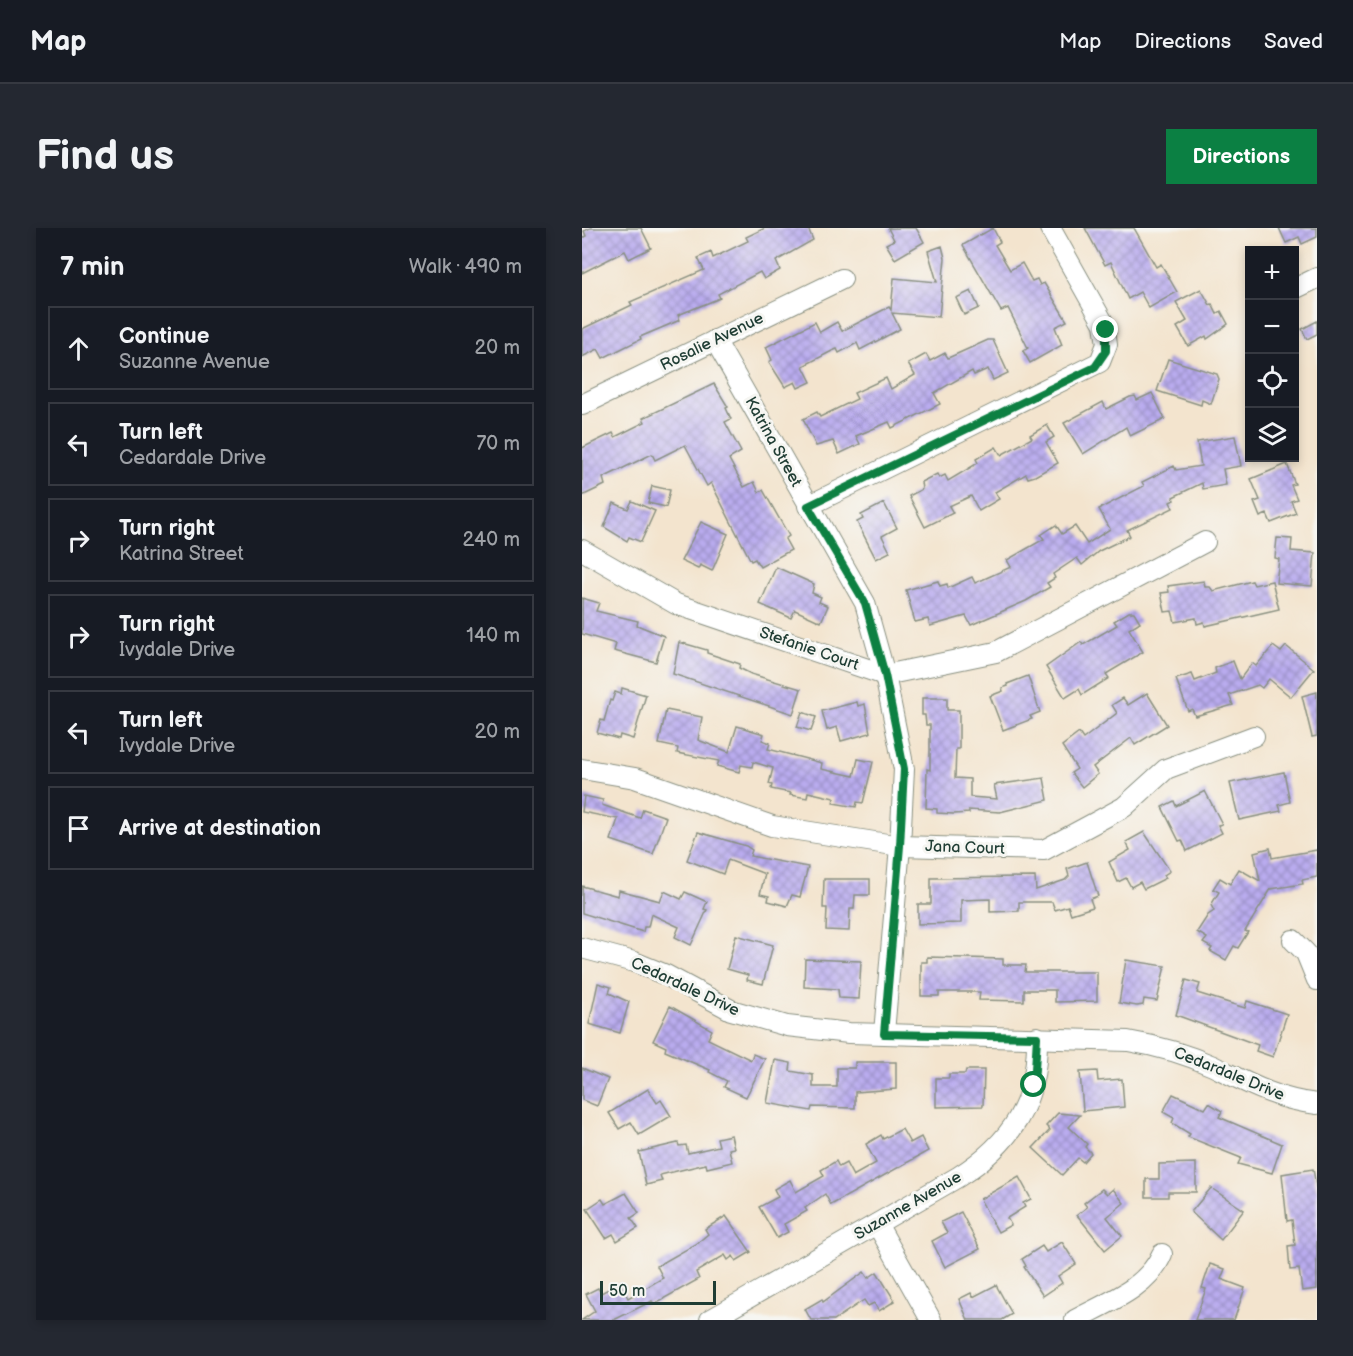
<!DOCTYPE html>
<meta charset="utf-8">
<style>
:root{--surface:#171b24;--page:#242831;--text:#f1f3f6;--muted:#9ea1a6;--line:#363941;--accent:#0b8043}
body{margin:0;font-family:"Balsamiq Sans",sans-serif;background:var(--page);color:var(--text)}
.controls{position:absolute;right:18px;top:18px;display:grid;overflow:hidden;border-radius:0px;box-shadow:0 3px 9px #0003}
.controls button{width:54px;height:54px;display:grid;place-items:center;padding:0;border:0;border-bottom:2px solid var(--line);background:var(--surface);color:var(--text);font:30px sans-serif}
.scale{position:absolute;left:18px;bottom:15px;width:116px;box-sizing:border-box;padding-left:6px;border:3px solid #1f3d34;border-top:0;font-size:16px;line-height:21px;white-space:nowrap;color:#1f3d34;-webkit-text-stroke:4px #f6f6f2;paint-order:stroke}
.stop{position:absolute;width:18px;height:18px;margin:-14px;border:4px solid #0b8043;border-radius:50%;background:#fff}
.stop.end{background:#0b8043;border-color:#fff;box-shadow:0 2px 6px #0008}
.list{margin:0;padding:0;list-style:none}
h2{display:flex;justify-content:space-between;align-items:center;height:78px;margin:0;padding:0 24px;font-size:26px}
h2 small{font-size:20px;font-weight:400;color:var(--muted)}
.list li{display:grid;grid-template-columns:39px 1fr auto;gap:18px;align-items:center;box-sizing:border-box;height:84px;margin:0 12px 12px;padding:0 12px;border:2px solid var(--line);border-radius:0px}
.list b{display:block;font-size:22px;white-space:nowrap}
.list p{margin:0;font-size:20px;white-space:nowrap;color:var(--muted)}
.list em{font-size:20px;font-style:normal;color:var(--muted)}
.icon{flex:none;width:33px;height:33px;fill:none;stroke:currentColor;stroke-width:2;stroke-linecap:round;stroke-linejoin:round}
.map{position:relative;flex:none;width:735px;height:1092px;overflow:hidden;border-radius:0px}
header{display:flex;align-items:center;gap:36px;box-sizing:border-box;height:84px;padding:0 30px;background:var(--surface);border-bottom:2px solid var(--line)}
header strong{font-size:28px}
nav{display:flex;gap:33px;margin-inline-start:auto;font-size:21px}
.intro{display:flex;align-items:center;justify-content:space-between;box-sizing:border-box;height:144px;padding:0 36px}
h1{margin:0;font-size:42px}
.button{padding:15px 27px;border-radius:0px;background:var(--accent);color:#fff;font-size:21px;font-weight:700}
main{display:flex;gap:36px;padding:0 36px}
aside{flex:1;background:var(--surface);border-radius:0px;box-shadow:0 3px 9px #0003}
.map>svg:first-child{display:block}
</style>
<header>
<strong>Map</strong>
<nav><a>Map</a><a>Directions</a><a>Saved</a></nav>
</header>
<div class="intro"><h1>Find us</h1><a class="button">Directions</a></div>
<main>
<aside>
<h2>7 min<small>Walk · 490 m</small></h2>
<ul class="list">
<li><svg class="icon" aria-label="ahead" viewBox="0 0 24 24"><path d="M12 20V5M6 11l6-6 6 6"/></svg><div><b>Continue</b><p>Suzanne Avenue</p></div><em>20 m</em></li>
<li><svg class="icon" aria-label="left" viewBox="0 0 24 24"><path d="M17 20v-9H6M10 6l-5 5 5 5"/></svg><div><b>Turn left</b><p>Cedardale Drive</p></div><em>70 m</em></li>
<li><svg class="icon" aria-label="right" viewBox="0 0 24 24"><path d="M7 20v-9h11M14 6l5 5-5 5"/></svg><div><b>Turn right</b><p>Katrina Street</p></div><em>240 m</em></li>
<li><svg class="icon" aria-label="right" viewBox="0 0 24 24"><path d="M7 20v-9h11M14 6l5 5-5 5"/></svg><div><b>Turn right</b><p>Ivydale Drive</p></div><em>140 m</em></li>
<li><svg class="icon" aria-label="left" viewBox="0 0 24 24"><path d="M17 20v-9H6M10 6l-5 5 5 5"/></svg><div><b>Turn left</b><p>Ivydale Drive</p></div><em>20 m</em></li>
<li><svg class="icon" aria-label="arrive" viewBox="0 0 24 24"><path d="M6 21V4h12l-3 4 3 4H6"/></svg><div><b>Arrive at destination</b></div></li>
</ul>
</aside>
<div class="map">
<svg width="735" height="1092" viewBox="0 0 735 1092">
<defs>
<pattern id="building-cross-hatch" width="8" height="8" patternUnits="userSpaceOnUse" patternTransform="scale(1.5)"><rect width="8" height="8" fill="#baacef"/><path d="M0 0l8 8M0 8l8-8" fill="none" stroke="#978dc2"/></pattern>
</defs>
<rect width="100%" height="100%" fill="#f6f6f2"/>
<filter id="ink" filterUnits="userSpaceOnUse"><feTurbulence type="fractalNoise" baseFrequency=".0167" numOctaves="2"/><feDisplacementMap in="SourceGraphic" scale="12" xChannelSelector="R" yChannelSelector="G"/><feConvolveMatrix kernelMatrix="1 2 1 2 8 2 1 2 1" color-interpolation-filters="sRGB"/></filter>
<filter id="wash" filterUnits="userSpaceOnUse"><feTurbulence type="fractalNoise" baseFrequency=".008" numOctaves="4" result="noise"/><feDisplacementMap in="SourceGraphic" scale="24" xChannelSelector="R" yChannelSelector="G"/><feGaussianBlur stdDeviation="1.35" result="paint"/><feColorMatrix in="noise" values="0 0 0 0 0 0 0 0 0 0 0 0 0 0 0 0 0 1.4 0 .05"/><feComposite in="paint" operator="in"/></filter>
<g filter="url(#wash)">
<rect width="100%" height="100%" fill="#f3e4ce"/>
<g id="blocks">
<g fill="url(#building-cross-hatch)">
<polygon points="8,0 59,0 69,20 47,31 43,23 0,45 0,10 4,8 2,3"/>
<polygon points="183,0 226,0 231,12 194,33 198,42 182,51 178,44 136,66 138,70 96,87 98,92 58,109 59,111 21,130 16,121 0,129 0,101 50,77 48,74 122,42 116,30 129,24 131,30 166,13 164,9"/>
<polygon points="306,0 334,0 342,14 313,31 304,16 312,12"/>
<polygon points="411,0 418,14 413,17 428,42 440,35 450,53 455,51 458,57 462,55 485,93 473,99 480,117 448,135 441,123 446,120 426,80 419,83 381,17"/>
<polygon points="503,0 552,0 574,39 579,36 595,64 567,80 558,64 546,71 529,34 523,37"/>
<polygon points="697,0 735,0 735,9 720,16 717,9 704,15"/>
<polygon points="360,18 363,30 357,89 310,85 318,101 278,122 275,115 257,125 255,121 250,123 221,138 229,154 216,160 213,154 203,159 187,134 190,132 184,119 233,94 238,104 255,94 260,103 307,79 309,82 312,50 355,54 346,23"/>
<polygon points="619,61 628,77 630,76 635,86 639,83 646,96 625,111 624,108 606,118 595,99 605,93 594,74"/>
<polygon points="389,63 397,80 382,87 374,70"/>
<polygon points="735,93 735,106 725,111 720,101"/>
<polygon points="406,112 411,112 426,145 411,152 406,141 392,147 390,143 352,165 358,176 310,200 307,194 274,208 278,216 257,226 251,213 234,218 221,191 235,184 238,189 275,171 272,165 304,150 309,161 333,147 326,136 344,126 348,133 363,125 366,130"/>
<polygon points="586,131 635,146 637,151 629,176 620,172 619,177 575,163"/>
<polygon points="132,156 146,179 144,180 149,191 143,194 159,224 147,231 162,259 172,254 177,264 181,262 207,308 203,311 209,322 178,339 173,331 169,333 129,255 125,258 103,217 73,232 70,226 21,250 23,257 0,268 0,220 31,205 33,209 63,194 61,190"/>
<polygon points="570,165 583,191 548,208 544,199 501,226 482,195 521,174 524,181 548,169 553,168 555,172"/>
<polygon points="465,197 472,209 464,214 476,235 453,248 446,250 444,246 413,264 417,271 397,283 389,268 367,278 371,285 343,299 327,268 340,261 339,254 355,246 357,250 363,247 366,253 396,235 394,231 414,219 419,227 450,210 448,207"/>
<polygon points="653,208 659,238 641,241 644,257 621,261 620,255 591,269 592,272 588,274 591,280 545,302 548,308 517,323 500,337 495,330 471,346 473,350 465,355 468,359 444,373 389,397 384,388 348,398 346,391 333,394 324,362 356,353 358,358 365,356 366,360 390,349 393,355 429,339 425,332 462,311 459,307 474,297 480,306 493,298 505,316 528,301 517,281 562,258 560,254 592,238 594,242 619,238 615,214"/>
<polygon points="705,236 713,256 709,257 715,271 709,273 714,285 689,295 685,286 678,289 672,274 678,272 669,251"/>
<polygon points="70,258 88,262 84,279 66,275"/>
<polygon points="50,273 73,283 59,314 47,309 45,313 22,299 32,275 46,281"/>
<polygon points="302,275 315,300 300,308 308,324 294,331 275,294 281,291 279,287"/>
<polygon points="119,294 146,306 130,343 118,337 116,341 99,333"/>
<polygon points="695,310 710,311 709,323 733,325 730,358 694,355 697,331 693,330"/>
<polygon points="194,339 232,356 230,365 239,369 237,374 246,378 239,394 213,382 209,390 178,376"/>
<polygon points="622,353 623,359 628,359 631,363 670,353 672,357 690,353 697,381 623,398 622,394 615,396 614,390 593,394 590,383 583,384 579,365 587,364 586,358"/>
<polygon points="0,370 17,375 14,383 56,393 55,397 82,408 74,434 32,423 34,416 0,406"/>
<polygon points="547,384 552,384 558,394 547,401 561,424 524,446 527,450 500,467 497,461 483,470 464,439 499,414 501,417 535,397 532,393"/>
<polygon points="97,414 125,422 125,425 158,436 157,440 169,446 219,461 211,486 91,446"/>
<polygon points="691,418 699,424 704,418 732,441 709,469 687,451 680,460 676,457 647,467 651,477 613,488 610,481 606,483 594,451 610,446 613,453 634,445 633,440 651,433 658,451 670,435 674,438"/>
<polygon points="446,448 458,484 448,488 450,491 421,502 408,468 421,463 420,460 426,458 425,456"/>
<polygon points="40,460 64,467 51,511 38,507 37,511 15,505 19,492 22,493 28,472 30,473 33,464 39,466"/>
<polygon points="735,464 735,508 730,509 720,468"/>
<polygon points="565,465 585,497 553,517 549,510 511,539 516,546 500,559 489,545 495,541 480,518 497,505 501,511 535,485 530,477 541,470 546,477"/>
<polygon points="340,470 365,470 365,482 377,482 377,521 374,521 373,550 388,551 388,569 415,571 412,557 462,550 466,572 418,584 387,582 387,585 372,586 355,585 355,581 344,580 345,541 348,542 348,497 344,497 343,487 340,487"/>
<polygon points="275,474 276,478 283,476 288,505 259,513 255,499 245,502 240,483"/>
<polygon points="84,482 120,489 116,512 147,524 155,498 182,506 180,512 188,515 186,521 240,535 239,541 272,548 276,531 291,534 281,575 275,574 274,579 251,575 252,570 226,564 225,570 208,567 209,565 189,561 190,557 187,556 191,540 171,534 170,539 159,537 157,544 135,538 137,533 95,525 96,520 77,516"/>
<polygon points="220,484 234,489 229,503 215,499"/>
<polygon points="702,544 708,574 697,577 699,583 657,592 648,555"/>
<polygon points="623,563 640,596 636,597 640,605 605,623 600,612 597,613 580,579 592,573 594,578"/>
<polygon points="2,568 21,572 20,577 58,590 61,581 84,589 71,626 29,612 36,591 0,584"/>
<polygon points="116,604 164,618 170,622 168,628 226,639 218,669 210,667 205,678 186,673 187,668 178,666 183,646 146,632 141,646 105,632"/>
<polygon points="562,604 588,643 582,647 584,650 562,661 558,654 549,659 544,650 536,654 527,634 548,622 544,614"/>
<polygon points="688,620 690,630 735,622 735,649 720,652 721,656 689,661 663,703 666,704 656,720 652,718 644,732 628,723 630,720 621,715 625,710 615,704 626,687 632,683 629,677 637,664 631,661 638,650 648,656 657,641 678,653 672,624"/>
<polygon points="505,634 516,668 508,671 511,679 489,686 486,678 473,682 470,674 437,674 437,683 408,684 408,671 379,672 379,695 336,696 336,676 349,676 349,650 453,649 454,662 483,652 487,648 485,641"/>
<polygon points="242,651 288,651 288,667 273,667 272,681 268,681 267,703 244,702 245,680 241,680"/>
<polygon points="0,658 36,668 37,662 78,673 82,663 99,671 103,664 125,674 122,681 125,682 109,717 93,709 97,699 69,686 66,699 62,699 61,704 0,685"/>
<polygon points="154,707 191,717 181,756 165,752 166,747 145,741"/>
<polygon points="345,729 421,731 421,737 444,737 443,744 515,744 515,773 473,774 473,762 442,762 442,773 397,772 398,764 357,764 357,768 339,768 339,734 345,734"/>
<polygon points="223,731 279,733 277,771 257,770 256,761 222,759"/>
<polygon points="544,732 583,738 575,773 562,771 561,777 555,778 537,775"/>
<polygon points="604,752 618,756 615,765 663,780 665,773 705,786 691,829 674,823 676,817 594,787"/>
<polygon points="16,755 29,759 27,765 47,774 38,805 7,796"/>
<polygon points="88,778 130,802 126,811 169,832 171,826 183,831 164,869 142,859 145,853 127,844 128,842 83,823 84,819 71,813"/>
<polygon points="193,832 209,835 208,843 231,847 231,859 255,859 255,840 273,840 273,834 314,834 314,861 273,864 273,880 230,879 229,883 185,875"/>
<polygon points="0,840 26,851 15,878 0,872"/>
<polygon points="384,842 402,842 401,878 354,879 354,850 367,850 367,846 383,846"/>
<polygon points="515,843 516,853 540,851 542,879 501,883 498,844"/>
<polygon points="66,861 75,875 79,872 89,888 57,907 49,894 37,901 27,885"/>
<polygon points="591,866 623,881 627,875 640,883 637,889 700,916 690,945 656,936 659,930 606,909 608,906 590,895 592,890 581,884"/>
<polygon points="476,885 498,887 487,899 505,916 503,919 509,925 501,934 496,930 480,947 451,920 468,902 464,898"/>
<polygon points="320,901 328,915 339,909 346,923 249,977 243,966 223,980 225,983 202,996 206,1004 195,1010 177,979 196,969 192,961 208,952 214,964 242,948 239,942 254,933 257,939 264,935 271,948 294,935 284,916 299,907 301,911"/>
<polygon points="149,907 152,920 147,921 150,934 125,940 124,936 78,947 80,953 64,957 57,924 96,915 97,918 104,917 106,925 137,918 135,910"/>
<polygon points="614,935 614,964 586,964 586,969 564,969 564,951 577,951 577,936"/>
<polygon points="731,941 735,963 735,1061 720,1063 717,1041 708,1042 706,1018 713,1017 710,992 705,993 700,946"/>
<polygon points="437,949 449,971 441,975 443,979 425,990 429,997 416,1004 398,971"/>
<polygon points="629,960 662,982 639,1012 609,984"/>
<polygon points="520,961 525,966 531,961 542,975 525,989 540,1008 523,1022 495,987 505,979 502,975"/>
<polygon points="44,965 57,985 49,990 56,1000 35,1013 31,1006 24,1010 5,981 20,971 23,976"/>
<polygon points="379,984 398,1021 363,1039 350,1013 365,1005 359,994"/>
<polygon points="144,988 169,1024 154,1033 151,1028 146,1032 143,1027 114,1044 117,1051 72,1076 70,1073 32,1092 0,1092 13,1083 4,1066 16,1060 19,1065 38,1055 46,1070 81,1050 75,1038 114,1016 126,1006 123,1001"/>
<polygon points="480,1014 494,1036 476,1048 480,1055 461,1068 442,1039 444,1038 440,1031 460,1018 464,1024"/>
<polygon points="628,1036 643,1041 639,1051 663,1060 652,1092 613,1092 624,1061 620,1060"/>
<polygon points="282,1044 286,1050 295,1044 313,1073 297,1083 292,1075 286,1078 282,1072 252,1092 229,1092 223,1081 240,1071 241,1074"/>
<polygon points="414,1057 430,1086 420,1092 386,1092 377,1071 389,1065 391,1069"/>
</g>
</g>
</g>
<g filter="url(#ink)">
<use href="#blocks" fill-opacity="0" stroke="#899081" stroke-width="1.5"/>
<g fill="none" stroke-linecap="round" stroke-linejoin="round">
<defs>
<g id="minor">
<polyline points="712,61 735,50"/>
<polyline points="133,112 283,375 303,447 322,541 318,618 302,805"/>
<polyline points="0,177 260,51"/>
<polyline points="226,278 518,134 525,116 522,96 468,0"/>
<polyline points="0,322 94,376 303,447 414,424 623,314"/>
<polyline points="0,541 53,550 190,598 318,618 462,622 542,579 584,541 672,508"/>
<polyline points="711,712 724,725 735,752"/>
<path d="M 0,720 L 52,734 L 84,747 L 149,782 L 205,798 L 267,805 L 546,813 C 576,818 604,826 631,838 C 665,855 696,872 735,876"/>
<polyline points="295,996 349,1092"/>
<path d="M 128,1092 L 376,949 C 430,915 456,874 455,809"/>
<path d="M 493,1092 C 524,1075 566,1060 580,1026"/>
</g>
</defs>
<use href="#minor" stroke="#899081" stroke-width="22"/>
<use href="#minor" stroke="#fff" stroke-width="20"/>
</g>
</g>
<g fill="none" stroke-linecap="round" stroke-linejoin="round" filter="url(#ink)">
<polyline stroke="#0b8043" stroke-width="8" points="452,857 455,809 302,806 318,618 322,541 303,447 283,375 226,278 513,139 524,123 524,102"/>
</g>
<g text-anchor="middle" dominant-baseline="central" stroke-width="6" stroke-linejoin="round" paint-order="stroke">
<g font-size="16" fill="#1f3d34" stroke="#f6f6f2">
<text transform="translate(130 114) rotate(-26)">Rosalie Avenue</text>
<text transform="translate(191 214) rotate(61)">Katrina Street</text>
<text transform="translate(227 421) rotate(19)">Stefanie Court</text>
<text transform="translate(383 620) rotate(2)">Jana Court</text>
<text transform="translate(103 759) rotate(25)">Cedardale Drive</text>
<text transform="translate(647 846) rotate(22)">Cedardale Drive</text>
<text transform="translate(326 978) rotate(-30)">Suzanne Avenue</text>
</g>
</g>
</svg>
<div class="controls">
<button>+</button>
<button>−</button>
<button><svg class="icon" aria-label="locate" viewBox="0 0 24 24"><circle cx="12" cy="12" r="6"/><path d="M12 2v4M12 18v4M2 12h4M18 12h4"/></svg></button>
<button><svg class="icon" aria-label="layers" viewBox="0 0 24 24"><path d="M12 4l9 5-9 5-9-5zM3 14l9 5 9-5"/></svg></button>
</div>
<div class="scale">50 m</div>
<div class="stop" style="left:452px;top:857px"></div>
<div class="stop end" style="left:524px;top:102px"></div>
</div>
</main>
